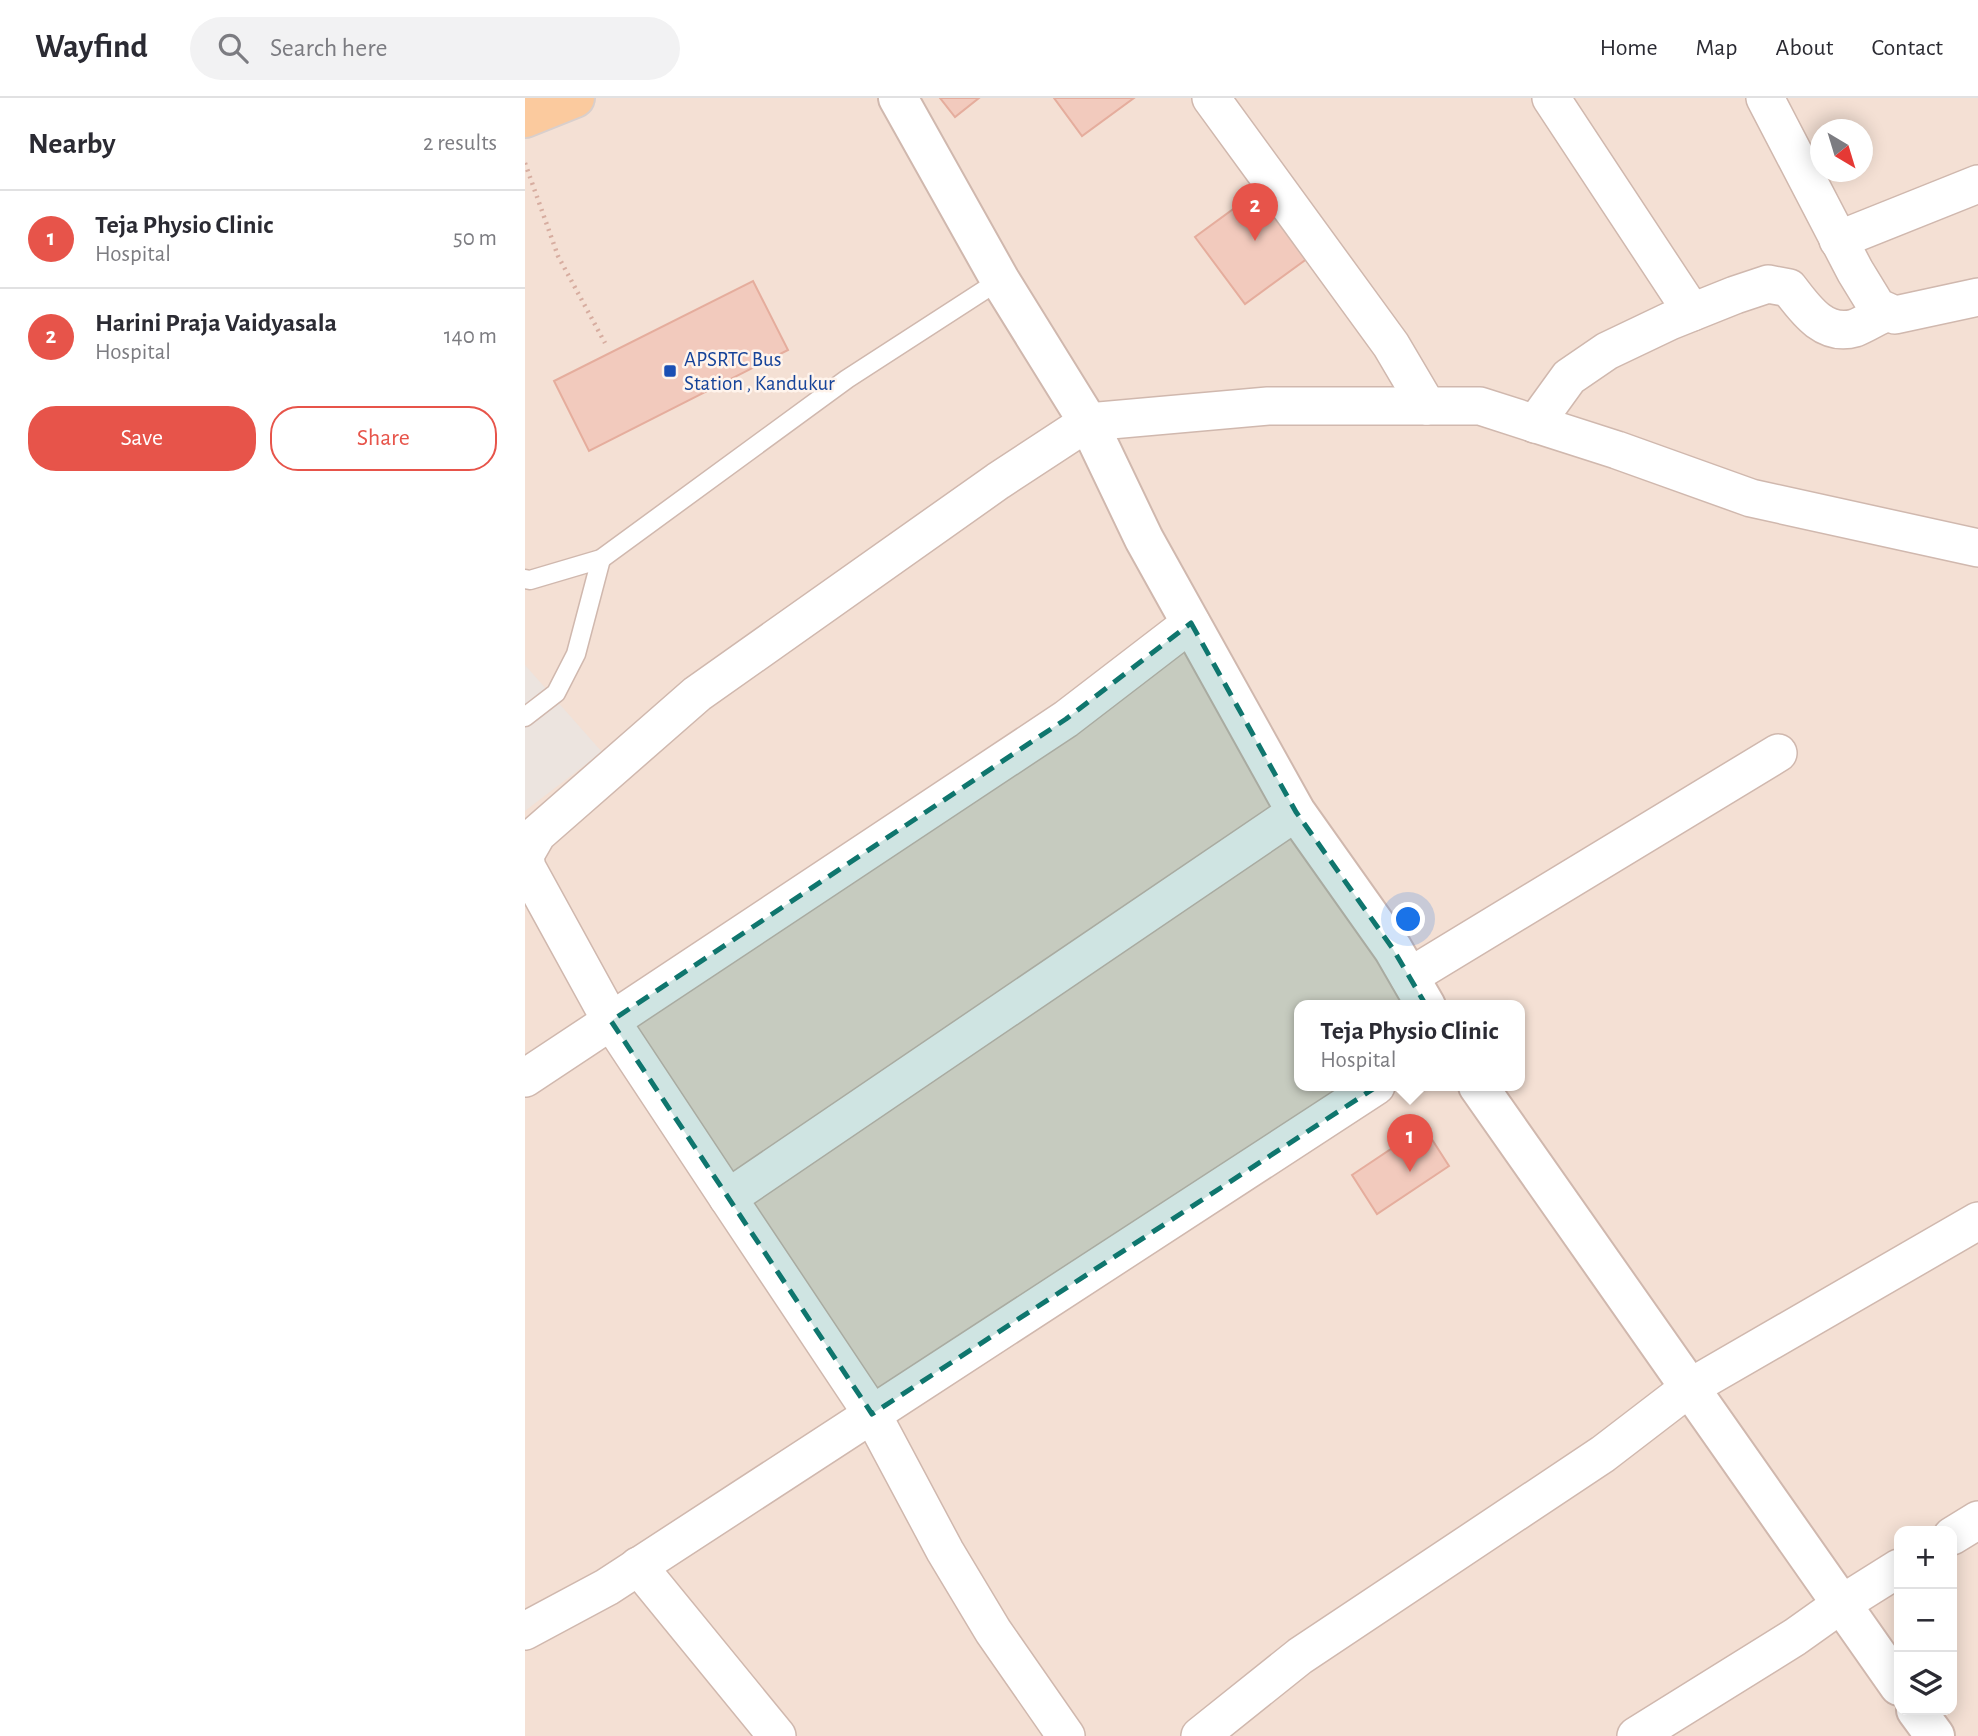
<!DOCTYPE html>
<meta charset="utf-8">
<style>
:root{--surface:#fff;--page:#f2f2f3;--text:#2b2b33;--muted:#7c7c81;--line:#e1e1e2;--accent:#e7544a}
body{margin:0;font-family:"Alegreya Sans",sans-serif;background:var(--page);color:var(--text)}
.controls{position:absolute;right:21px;bottom:21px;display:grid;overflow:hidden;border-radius:14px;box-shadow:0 4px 18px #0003}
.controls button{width:63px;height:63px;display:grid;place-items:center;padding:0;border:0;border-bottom:2px solid var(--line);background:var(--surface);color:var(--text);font:35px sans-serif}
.compass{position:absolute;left:1285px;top:21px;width:63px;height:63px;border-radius:50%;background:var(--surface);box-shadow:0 4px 18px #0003;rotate:142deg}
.you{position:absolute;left:884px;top:822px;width:24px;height:24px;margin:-18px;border:5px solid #fff;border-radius:50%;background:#1a73e8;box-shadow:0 0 0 10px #1a73e833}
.badge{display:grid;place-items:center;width:46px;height:46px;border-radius:50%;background:var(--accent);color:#fff;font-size:23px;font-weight:700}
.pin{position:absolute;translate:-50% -58px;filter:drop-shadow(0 2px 4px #0008)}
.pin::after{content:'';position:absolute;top:37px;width:24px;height:21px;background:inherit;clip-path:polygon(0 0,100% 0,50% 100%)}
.popup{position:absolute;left:769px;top:902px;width:231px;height:91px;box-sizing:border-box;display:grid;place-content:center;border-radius:14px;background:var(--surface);filter:drop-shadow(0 2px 5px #0005);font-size:23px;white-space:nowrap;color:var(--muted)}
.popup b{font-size:26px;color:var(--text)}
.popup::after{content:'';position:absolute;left:50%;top:100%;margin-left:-14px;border:14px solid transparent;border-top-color:var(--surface)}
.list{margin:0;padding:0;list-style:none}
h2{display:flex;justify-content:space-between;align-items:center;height:91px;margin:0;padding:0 28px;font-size:30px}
h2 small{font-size:23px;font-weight:400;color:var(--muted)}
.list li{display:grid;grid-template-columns:46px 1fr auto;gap:21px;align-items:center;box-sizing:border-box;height:98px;padding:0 28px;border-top:2px solid var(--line)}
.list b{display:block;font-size:26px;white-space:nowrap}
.list p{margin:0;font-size:23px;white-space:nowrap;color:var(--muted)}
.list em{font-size:23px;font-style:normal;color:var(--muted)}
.actions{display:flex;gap:14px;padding:21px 28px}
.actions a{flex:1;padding:16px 0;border:2px solid var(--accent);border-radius:28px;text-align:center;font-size:24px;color:var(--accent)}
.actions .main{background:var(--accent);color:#fff}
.icon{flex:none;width:38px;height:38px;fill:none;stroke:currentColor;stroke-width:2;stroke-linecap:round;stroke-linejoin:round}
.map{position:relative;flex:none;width:1453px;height:1638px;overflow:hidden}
header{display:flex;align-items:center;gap:42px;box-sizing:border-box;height:98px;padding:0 35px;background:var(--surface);border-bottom:2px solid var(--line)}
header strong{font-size:33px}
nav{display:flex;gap:38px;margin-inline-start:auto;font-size:24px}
.search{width:490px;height:63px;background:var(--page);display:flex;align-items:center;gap:18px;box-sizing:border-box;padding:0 24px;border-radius:38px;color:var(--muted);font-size:26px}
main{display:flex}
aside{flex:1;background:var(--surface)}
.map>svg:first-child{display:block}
</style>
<header>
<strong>Wayfind</strong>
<div class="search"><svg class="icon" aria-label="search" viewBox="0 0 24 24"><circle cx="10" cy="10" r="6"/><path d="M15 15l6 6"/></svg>Search here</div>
<nav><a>Home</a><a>Map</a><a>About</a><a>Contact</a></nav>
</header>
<main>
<aside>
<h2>Nearby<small>2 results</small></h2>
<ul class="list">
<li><span class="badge">1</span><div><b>Teja Physio Clinic</b><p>Hospital</p></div><em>50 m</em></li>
<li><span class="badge">2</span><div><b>Harini Praja Vaidyasala</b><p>Hospital</p></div><em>140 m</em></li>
</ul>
<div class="actions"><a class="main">Save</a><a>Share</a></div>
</aside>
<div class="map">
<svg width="1453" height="1638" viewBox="0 0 1453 1638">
<rect width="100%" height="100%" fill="#fcf0e5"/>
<path fill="#f4e0d4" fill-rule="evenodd" d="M 0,0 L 1453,0 L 1453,1638 L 0,1638 ZM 1296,32 L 1338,32 L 1338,74 L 1296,74 ZM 775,908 L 995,908 L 995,988 L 775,988 ZM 1374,1433 L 1427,1433 L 1427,1612 L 1374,1612 Z"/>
<polygon fill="#ece4df" points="0,567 77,654 0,713"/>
<g fill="#f2cabd" stroke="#e5ad9d" stroke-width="2">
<polygon points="415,0 454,0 430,19"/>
<polygon points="529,0 609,0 557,38"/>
<polygon points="733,93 783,160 720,206 670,139"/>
<polygon points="228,183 263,252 64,353 29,283"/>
<polygon points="899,1029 924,1068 852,1116 827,1077"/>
</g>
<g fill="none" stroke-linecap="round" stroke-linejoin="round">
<defs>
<g id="service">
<polyline points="0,481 5,482 76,461 322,281 475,182"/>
<polyline points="0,619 31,595 51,556 76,461"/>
</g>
<g id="minor">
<polyline points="686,0 866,247 902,308"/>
<polyline points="1026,0 1167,214"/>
<polyline points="1240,0 1330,173 1352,209 1370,217 1453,199"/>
<polyline points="1313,142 1453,86"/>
<path d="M 1010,326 L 1044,279 L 1082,253 L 1145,223 L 1210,197 L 1243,186 L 1264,190 C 1280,211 1299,239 1330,230 C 1340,226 1351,219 1360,215"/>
<polyline points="0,757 12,736 172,596 473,383 563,324 743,308 955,308 1092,352 1226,400 1453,450"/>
<polyline points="0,760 2,770 86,923 0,980"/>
<polyline points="884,879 1253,655"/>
<polyline points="203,1100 86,923 541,621 666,525"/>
<polyline points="1427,1438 1453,1422"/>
<polyline points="113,1468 252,1638"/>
<polyline points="0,1533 82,1489 851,988"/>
<polyline points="541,1638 468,1533 420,1453 347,1316 203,1100 771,714"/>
<polyline points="675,1638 775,1558 1078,1356 1164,1290 1453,1123"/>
<polyline points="1111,1638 1270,1539 1315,1507 1374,1470"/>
</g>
<g id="tertiary">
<polyline points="373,0 475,182 563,324 619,441 771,714 868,851 901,908"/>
<polyline points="953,988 1374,1588"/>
<polyline points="1391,1612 1410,1638"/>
</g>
<polyline id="primary" points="0,20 50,0"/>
</defs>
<use href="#service" stroke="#d0b8ae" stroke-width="21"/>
<use href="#minor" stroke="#d0b8ae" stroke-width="40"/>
<use href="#tertiary" stroke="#d0b8ae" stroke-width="42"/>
<use href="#primary" stroke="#d9cfcc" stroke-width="42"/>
<polyline stroke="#d7ada0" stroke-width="4.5" stroke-dasharray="2 5" stroke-linecap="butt" points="0,65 33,158 80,245"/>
<use href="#service" stroke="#fff" stroke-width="18"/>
<use href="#minor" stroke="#fff" stroke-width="37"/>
<use href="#tertiary" stroke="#fff" stroke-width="38"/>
<use href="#primary" stroke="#fbca9e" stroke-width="38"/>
</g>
<path fill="#0f766e" fill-opacity="0.2" stroke="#0f766e" stroke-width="5" stroke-dasharray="14 9" stroke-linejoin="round" d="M 666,525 L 771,714 L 868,851 L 922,943 L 347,1316 L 86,923 L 541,621 Z"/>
<rect fill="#1a4fb4" stroke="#fff4ec" stroke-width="2.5" x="138" y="266" width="14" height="14" rx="3.5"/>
<g text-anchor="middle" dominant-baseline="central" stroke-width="5" stroke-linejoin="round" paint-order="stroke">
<g font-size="21" fill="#164399" stroke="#fff4ec" text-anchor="start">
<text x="159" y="261">APSRTC Bus<tspan x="159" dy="24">Station , Kandukur</tspan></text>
</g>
</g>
</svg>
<div class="controls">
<button>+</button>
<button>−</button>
<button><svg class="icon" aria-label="layers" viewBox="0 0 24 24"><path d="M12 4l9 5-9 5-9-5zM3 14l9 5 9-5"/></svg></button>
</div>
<svg class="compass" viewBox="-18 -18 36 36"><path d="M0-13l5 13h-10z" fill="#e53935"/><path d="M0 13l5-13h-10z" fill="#7c7c81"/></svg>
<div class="you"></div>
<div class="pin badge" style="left:885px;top:1074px">1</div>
<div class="popup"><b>Teja Physio Clinic</b>Hospital</div>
<div class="pin badge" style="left:730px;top:143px">2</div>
</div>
</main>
